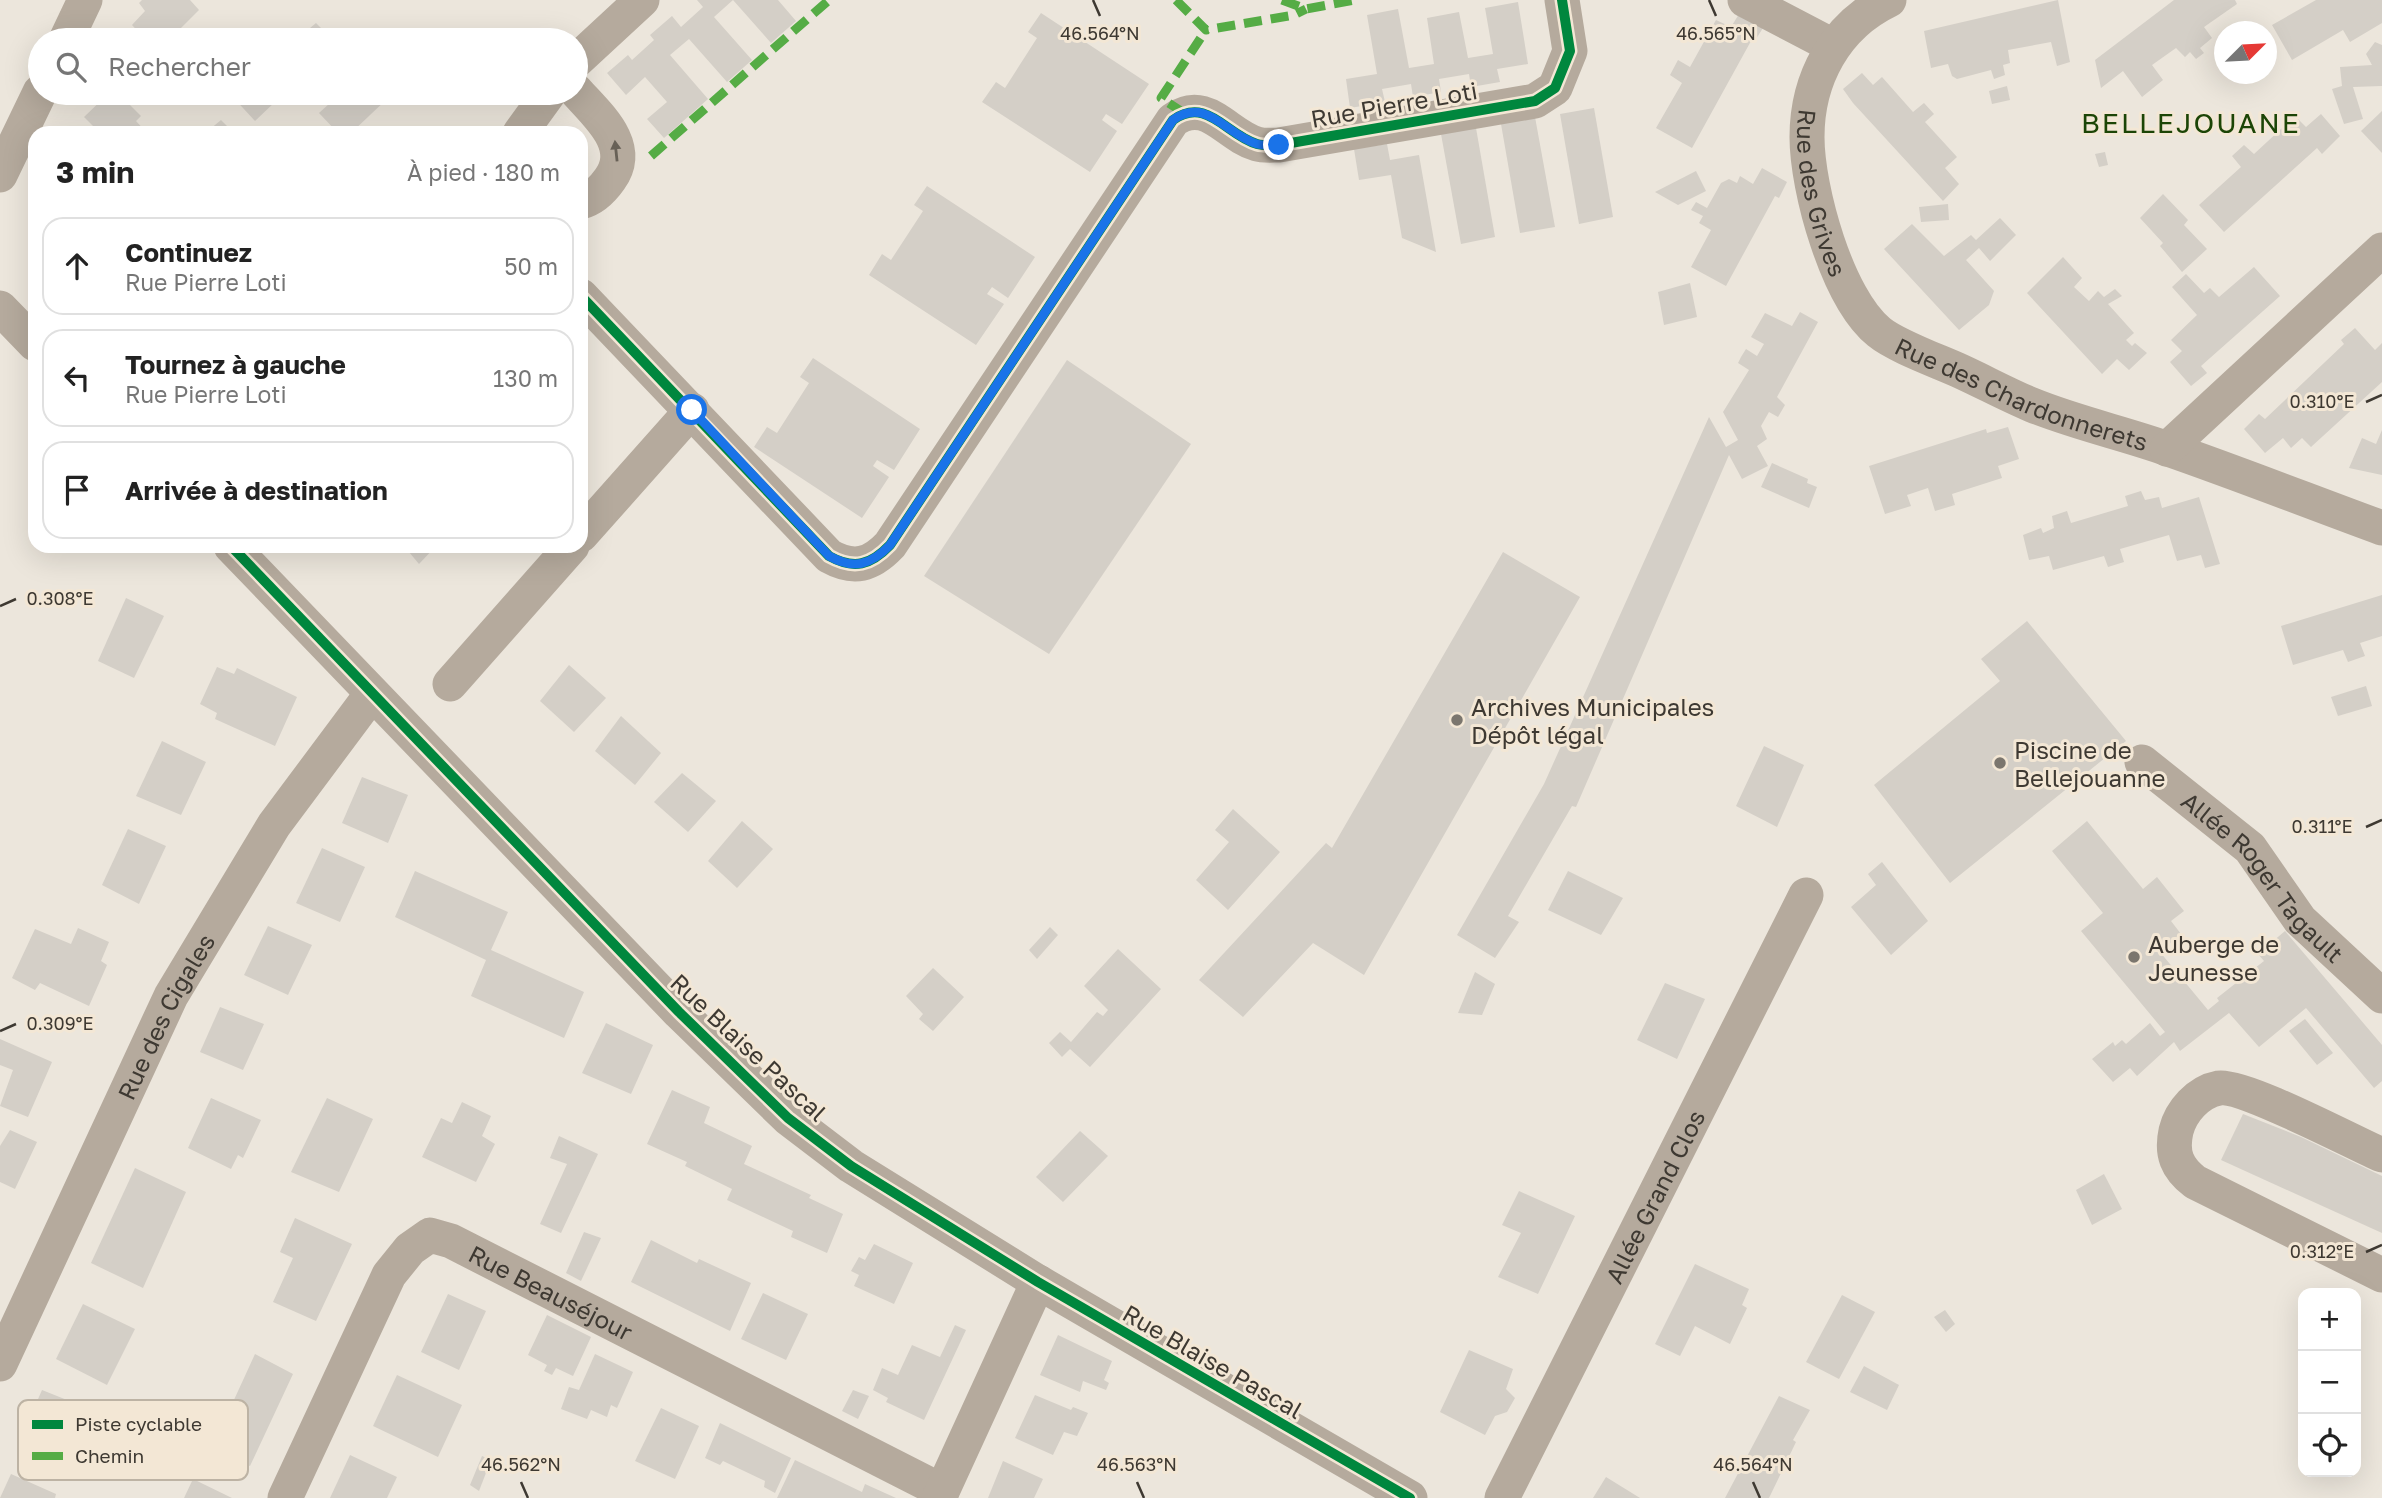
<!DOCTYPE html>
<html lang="fr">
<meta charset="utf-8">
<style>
:root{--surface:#fff;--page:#f2f2f2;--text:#222;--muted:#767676;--line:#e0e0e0}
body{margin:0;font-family:"Golos Text",sans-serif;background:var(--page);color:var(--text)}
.controls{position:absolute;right:21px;bottom:21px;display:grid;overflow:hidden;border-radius:14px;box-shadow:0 7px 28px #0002}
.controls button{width:63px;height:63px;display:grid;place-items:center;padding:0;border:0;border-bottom:2px solid var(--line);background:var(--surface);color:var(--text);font:35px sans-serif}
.compass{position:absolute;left:2214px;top:21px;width:63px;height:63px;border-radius:50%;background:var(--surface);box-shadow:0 7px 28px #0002;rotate:66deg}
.stop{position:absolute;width:21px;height:21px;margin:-16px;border:5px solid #1a73e8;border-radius:50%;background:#fff}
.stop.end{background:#1a73e8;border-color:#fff;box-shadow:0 2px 7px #0008}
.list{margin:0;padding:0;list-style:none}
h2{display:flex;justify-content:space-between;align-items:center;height:91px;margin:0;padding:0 28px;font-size:30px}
h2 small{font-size:23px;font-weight:400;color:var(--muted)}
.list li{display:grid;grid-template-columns:46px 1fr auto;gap:21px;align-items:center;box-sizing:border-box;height:98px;margin:0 14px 14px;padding:0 14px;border:2px solid var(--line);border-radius:21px}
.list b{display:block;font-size:26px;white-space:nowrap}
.list p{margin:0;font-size:23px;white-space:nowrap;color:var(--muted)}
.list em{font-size:23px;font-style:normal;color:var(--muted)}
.icon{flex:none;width:38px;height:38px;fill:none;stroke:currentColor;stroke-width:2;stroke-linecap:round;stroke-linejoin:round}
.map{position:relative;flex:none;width:2382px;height:1498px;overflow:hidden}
.search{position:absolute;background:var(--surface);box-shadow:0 7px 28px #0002;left:28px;top:28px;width:560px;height:77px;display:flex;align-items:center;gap:18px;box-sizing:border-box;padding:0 24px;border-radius:38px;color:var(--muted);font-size:26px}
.panel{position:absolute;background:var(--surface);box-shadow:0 7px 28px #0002;left:28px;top:126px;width:560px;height:427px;border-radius:21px}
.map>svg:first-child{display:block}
</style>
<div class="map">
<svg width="2382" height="1498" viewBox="0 0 2382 1498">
<rect width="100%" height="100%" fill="#ece6dc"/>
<g fill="#d4cfc7">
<polygon points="142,0 190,0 199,10 178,31 185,37 181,40 146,40 132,25 145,11 139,3"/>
<polygon points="697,0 778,0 796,21 771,43 733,0 714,17 752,60 727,82 689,39 670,55 708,99 664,138 647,119 667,102 645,77 626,95 607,73 628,55 632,60 654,40 650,35 672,16 681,27 703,7"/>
<polygon points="2058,0 2070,62 2057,66 2051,42 2008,50 2010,63 2003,65 2005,75 1994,79 1991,70 1957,79 1952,76 1948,64 1931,68 1924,31"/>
<polygon points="2174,0 2235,0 2237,4 2204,27 2212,38 2200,48 2204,53 2196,59 2190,52 2185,57 2176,48 2152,65 2163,80 2142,97 2123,71 2101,88 2095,60"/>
<polygon points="2316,0 2382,0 2382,23 2350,42 2343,30 2292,60 2272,25"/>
<polygon points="1518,2 1528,64 1497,69 1500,82 1471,87 1469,74 1439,79 1441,92 1413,97 1411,84 1382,89 1385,102 1350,108 1346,79 1377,74 1367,15 1398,9 1409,68 1434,64 1427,18 1459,12 1468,58 1493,54 1485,8"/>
<polygon points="1041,13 1149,84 1122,124 1106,114 1102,120 1117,131 1090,172 982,102 996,82 1005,88 1037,38 1028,32"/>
<polygon points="1739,14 1763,28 1754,42 1751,41 1692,148 1656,128 1682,83 1670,75 1678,60 1690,67 1716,20 1731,27"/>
<polygon points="316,23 333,40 313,40 318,36 310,28"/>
<polygon points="2375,42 2382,45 2382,86 2353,87 2363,119 2344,124 2332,89 2342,86 2340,67 2372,65 2366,54"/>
<polygon points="1862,73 1873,85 1882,77 1913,112 1924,103 1934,114 1925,122 1957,157 1945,168 1959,184 1943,201 1853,103 1843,89"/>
<polygon points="2007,86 2010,100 1992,104 1989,91"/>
<polygon points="109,93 118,93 141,116 136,121 147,133 100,133 84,117"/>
<polygon points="233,93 268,93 276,101 255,121 231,95"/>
<polygon points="341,93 383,93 388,98 351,133 338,133 319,113"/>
<polygon points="1594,108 1613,217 1579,224 1560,114"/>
<polygon points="2382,111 2382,153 2361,131"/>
<polygon points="2321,114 2340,136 2322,154 2317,148 2224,232 2199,205 2241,167 2232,156 2244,145 2254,154 2295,116 2306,127"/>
<polygon points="1535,117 1555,227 1520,233 1501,124"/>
<polygon points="221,120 234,133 212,133 209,130"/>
<polygon points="1476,128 1495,237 1461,244 1441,134"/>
<polygon points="1387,144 1390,160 1419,155 1436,252 1402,238 1391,175 1359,180 1354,149"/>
<polygon points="2105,152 2108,165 2099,167 2095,154"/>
<polygon points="1762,168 1787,182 1779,198 1775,196 1726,286 1691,267 1711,230 1699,223 1703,216 1691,210 1696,202 1707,208 1721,183 1729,179 1737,183 1740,176 1753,184"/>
<polygon points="1696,171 1706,191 1678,205 1655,192"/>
<polygon points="927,186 1035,257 1008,298 992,287 987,294 1004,304 976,345 869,275 882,254 891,260 923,211 914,205"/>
<polygon points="2163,194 2188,220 2184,225 2207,249 2182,272 2160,246 2163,243 2140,218"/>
<polygon points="1948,204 1949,220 1921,222 1919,207"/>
<polygon points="2000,218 2016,235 1990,261 1979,248 1966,260 1994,291 1989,305 1959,330 1884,249 1912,224 1944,256 1971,235 1976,240"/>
<polygon points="2063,257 2082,278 2074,287 2089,301 2098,291 2104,297 2115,289 2122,296 2108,304 2134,333 2126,340 2132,346 2135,343 2147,353 2129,370 2117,359 2102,374 2027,293"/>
<polygon points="2254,267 2280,296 2201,366 2207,373 2191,386 2170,362 2182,351 2171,340 2197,315 2172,287 2186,274 2204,293 2210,288 2219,297"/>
<polygon points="1690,283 1697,317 1664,325 1658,292"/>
<polygon points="1800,312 1818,322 1777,397 1785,405 1778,417 1769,412 1761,426 1767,439 1757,446 1768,466 1742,479 1729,455 1576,807 1572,806 1508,916 1519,922 1495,958 1457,935 1544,784 1709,417 1726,447 1738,440 1723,412 1749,370 1738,363 1741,357 1746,349 1757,356 1764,344 1751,337 1765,313 1792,326"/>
<polygon points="2355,328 2375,350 2382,343 2382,382 2311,447 2302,438 2291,448 2283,438 2265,453 2244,429 2259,414 2265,419 2344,344 2341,340"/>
<polygon points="813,358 920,429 894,470 877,460 873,466 889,477 862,518 754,447 767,427 777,433 809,383 800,377"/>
<polygon points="1067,360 1191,444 1049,654 924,576"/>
<polygon points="2008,427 2019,459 1998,466 2002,478 1952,494 1955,505 1935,511 1928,488 1907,495 1911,506 1885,514 1869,466 1986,429 1987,433"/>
<polygon points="2382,430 2382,475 2349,468 2362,438 2376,444"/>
<polygon points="1772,463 1808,479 1807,483 1817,487 1809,508 1761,487"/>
<polygon points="2141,491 2145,500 2159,497 2162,508 2199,497 2220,564 2205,568 2201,555 2177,561 2169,535 2120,549 2124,562 2108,567 2104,556 2053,570 2049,556 2029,560 2023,535 2041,528 2043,533 2054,528 2052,516 2067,511 2071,523 2128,506 2125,496"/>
<polygon points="404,546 436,546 419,564"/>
<polygon points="1503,552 1580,597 1364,975 1313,943 1243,1017 1199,980 1326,843 1332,848"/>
<polygon points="2382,595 2382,636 2360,643 2365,656 2348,662 2343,650 2293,665 2281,626"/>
<polygon points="126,598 164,616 134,678 98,661"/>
<polygon points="2027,621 2126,741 1950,883 1874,785 2000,681 1981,659"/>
<polygon points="569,665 606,698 574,732 540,701"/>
<polygon points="217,667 234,674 237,668 297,697 275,746 215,719 217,713 200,704"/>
<polygon points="2366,686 2372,706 2338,716 2331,697"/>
<polygon points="621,716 661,753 635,785 595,751"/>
<polygon points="162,741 206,762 181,815 136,796"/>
<polygon points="1764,746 1804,765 1777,827 1736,806"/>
<polygon points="682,773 716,801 688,832 654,802"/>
<polygon points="362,777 408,795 388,843 342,823"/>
<polygon points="1233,809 1280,852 1228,910 1196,880 1229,842 1215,830"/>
<polygon points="742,821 773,849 737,888 708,861"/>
<polygon points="2087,821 2143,889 2157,877 2184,911 2171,921 2181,934 2160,952 2208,1010 2219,1001 2217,998 2264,961 2258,954 2285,931 2382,1045 2382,1081 2374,1088 2306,1008 2259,1047 2229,1013 2180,1051 2174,1042 2137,1076 2130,1068 2113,1082 2092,1059 2113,1042 2115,1046 2122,1040 2126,1044 2150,1023 2160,1036 2165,1032 2081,931 2103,913 2052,851"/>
<polygon points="128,829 166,846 139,904 102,885"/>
<polygon points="322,848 365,867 340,922 296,903"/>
<polygon points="1882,862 1928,921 1891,955 1851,907 1876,885 1868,874"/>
<polygon points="415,871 508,912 491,950 584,992 564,1038 471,996 486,960 395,917"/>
<polygon points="1568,871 1623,898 1601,935 1548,910"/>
<polygon points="268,926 312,945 288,995 244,975"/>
<polygon points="1050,927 1058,935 1037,959 1029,950"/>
<polygon points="78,928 109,942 101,961 107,965 89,1006 40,983 35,990 12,978 35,929 71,944"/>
<polygon points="1118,949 1161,989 1090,1067 1070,1049 1062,1057 1049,1043 1060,1032 1071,1042 1097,1012 1103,1016 1108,1010 1084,986"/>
<polygon points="933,968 964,997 933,1031 919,1019 923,1014 906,996"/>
<polygon points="1475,972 1495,984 1482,1015 1458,1013"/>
<polygon points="1665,983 1705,999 1677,1059 1637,1040"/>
<polygon points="220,1007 264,1024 243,1070 200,1052"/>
<polygon points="2305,1019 2333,1053 2317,1065 2289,1031"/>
<polygon points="606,1023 653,1045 631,1094 582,1073"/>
<polygon points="0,1039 52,1062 28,1117 0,1106 13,1070 0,1065"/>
<polygon points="672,1090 710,1107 704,1123 752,1146 744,1164 811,1195 809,1198 843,1214 827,1253 791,1237 793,1231 727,1200 732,1189 685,1166 687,1162 647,1144"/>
<polygon points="211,1098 261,1120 243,1158 238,1155 231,1169 188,1148"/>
<polygon points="327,1098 373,1119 339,1192 291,1172"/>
<polygon points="462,1102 491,1116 482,1136 495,1144 476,1182 422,1157 441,1118 452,1123"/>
<polygon points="2243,1114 2301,1137 2382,1176 2382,1233 2221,1160"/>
<polygon points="10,1130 37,1142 15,1189 0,1182 0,1146"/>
<polygon points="1080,1131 1108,1156 1063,1202 1036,1177"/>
<polygon points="559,1136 598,1154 561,1233 540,1224 567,1164 550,1158"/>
<polygon points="135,1168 186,1192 143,1288 91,1263"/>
<polygon points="2104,1174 2122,1209 2092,1225 2076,1190"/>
<polygon points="1519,1191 1575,1216 1538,1294 1498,1277 1521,1233 1502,1225"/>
<polygon points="295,1218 352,1244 316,1321 273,1302 293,1258 280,1252"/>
<polygon points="584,1232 601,1238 581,1281 566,1273"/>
<polygon points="651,1240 697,1263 699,1259 751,1283 730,1331 631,1282"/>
<polygon points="874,1244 913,1263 894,1304 854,1286 859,1275 851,1271 859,1257 865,1260"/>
<polygon points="1695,1264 1749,1289 1742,1305 1747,1308 1730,1344 1695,1326 1680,1356 1655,1344"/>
<polygon points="763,1293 808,1314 786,1360 741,1339"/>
<polygon points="448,1294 486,1311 459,1370 421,1352"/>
<polygon points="1842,1295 1875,1312 1839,1379 1806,1362"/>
<polygon points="83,1304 135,1329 107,1385 56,1359"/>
<polygon points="1945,1310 1955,1324 1946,1332 1934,1317"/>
<polygon points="547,1315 591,1337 573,1376 556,1368 552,1375 544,1371 547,1365 528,1355"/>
<polygon points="955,1325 966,1330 924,1420 886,1402 888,1398 873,1390 882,1368 898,1375 912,1345 940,1357"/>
<polygon points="1058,1335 1112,1361 1104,1380 1109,1383 1106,1390 1083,1381 1080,1392 1040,1375"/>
<polygon points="1469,1350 1513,1369 1506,1389 1515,1398 1507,1412 1495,1416 1485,1435 1440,1412"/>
<polygon points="255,1354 293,1374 250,1466 202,1446 204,1441 190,1436 201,1410 215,1417 219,1407 225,1411 230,1400 233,1402"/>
<polygon points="595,1354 633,1372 617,1408 611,1405 607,1417 591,1410 587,1419 561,1409 569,1387 579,1390"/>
<polygon points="1864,1366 1899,1385 1887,1410 1850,1392"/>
<polygon points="397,1375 462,1405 438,1457 373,1426"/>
<polygon points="42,1390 82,1406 59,1459 20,1440"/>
<polygon points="853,1390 869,1396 858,1419 842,1411"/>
<polygon points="1035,1395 1071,1410 1073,1407 1088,1413 1077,1436 1064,1432 1053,1455 1015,1438"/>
<polygon points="1779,1396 1810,1410 1793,1440 1796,1442 1769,1498 1725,1498"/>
<polygon points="661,1408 699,1426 675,1479 635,1461"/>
<polygon points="720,1423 791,1458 775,1493 764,1487 765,1481 723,1461 720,1465 705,1458"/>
<polygon points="350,1455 397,1477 387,1498 330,1498"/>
<polygon points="482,1456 491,1460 479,1491 470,1485"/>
<polygon points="795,1460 862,1492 865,1484 896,1498 777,1498"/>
<polygon points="1003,1461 1043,1479 1034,1498 988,1498"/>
<polygon points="11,1474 56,1494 55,1498 0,1498"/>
<polygon points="1606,1477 1640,1498 1593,1498"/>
<polygon points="193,1479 232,1498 184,1498"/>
</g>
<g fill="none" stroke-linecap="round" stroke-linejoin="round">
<g stroke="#b5aa9d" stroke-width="35">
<polyline points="1745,0 1833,46"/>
<path id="s1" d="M 1889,0 C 1835,26 1807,79 1807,137 C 1807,189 1837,298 1879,332 C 1896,346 1938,361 1960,371 C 1984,382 2008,395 2032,405 C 2076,423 2123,433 2168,449 C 2240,474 2311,502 2382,528"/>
<polyline points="66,40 85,0"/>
<polyline points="576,61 642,0"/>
<path d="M 576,91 C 597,115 634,145 610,179 C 603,189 593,199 581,202"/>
<polyline points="520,133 549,93"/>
<polyline points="0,175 40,92"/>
<path d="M 581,296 L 829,556 C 854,570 871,565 890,545 L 1173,120 C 1207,96 1226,135 1257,144 C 1264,146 1272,145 1279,145 L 1535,101 L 1555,88 L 1570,51 L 1562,0"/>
<polyline points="0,308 35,344"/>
<polyline points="2167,449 2382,250"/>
<polyline points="581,535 692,410"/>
<polyline points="231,546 679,1012 788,1118 851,1166 1038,1282 1410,1498"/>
<polyline points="450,684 572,546"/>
<path id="s2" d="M 2142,762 L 2250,848 L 2300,920 L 2382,996"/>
<path d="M 2382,1155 C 2354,1143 2243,1084 2219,1088 C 2198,1092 2181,1111 2176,1131 C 2171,1154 2177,1168 2195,1182 L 2382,1275"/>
<path id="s3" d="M 0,1364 L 171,996 L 274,825 L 371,695"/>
<path id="s4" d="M 285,1498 L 389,1275 L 410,1249 L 430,1235 L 451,1241 L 942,1491"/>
<polyline points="939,1498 1038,1282"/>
<path id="s5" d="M 1502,1498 L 1806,895"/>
</g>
<g stroke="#55ac45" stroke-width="9" stroke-dasharray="18 9" stroke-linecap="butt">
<polyline points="1176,0 1206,30 1294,15 1306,9"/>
<polyline points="1282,0 1306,9 1355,0"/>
<polyline points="1184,113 1161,98 1206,30"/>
<polyline points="651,156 829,0"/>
</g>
<defs>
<g id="cycleway">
<path d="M 581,296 L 829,556 C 854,570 871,565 890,545 L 1173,120 C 1207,96 1226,135 1257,144 C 1264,146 1272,145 1279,145 L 1535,101 L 1555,88 L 1570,51 L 1562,0"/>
<polyline points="231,546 679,1012 788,1118 851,1166 1038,1282 1410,1498"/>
</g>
</defs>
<use href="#cycleway" stroke="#f3e7d5" stroke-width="15"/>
<use href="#cycleway" stroke="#00873e" stroke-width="10"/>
</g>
<defs><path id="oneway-solid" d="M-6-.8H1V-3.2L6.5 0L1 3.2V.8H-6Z" transform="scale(1.75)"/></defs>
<use fill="#686157" href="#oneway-solid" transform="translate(616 151) rotate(-96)"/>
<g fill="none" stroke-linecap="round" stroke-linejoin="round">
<path stroke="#1a73e8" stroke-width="9" d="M 692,410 L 829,556 C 854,570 871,565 890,545 L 1173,120 C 1207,96 1226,135 1257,144 C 1264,146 1272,145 1279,145"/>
</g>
<path fill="none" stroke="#3e3932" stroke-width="2.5" d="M 1093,0 L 1100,16M 1709,0 L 1716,16M 2366,402 L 2382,395M 0,606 L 16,599M 2366,827 L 2382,820M 0,1031 L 16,1024M 2366,1252 L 2382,1245M 521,1482 L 528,1498M 1137,1482 L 1144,1498M 1753,1482 L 1760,1498"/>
<g fill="#7b766e" stroke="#f3e7d5" stroke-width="2.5">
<circle cx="1457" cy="720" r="7"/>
<circle cx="2000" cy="763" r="7"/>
<circle cx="2134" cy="957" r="7"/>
</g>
<g text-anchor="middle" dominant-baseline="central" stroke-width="6" stroke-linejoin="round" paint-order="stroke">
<g font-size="24" fill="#3e3932" stroke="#f3e7d5">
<text transform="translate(1394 104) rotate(-10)">Rue Pierre Loti</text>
<text stroke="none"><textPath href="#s1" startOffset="226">Rue des Grives</textPath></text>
<text stroke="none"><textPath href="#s1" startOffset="537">Rue des Chardonnerets</textPath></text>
<text stroke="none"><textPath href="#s2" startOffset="168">Allée Roger Tagault</textPath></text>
<text stroke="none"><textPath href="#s3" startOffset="385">Rue des Cigales</textPath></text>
<text transform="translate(749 1047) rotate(43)">Rue Blaise Pascal</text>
<text stroke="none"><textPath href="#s5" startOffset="338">Allée Grand Clos</textPath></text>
<text stroke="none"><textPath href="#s4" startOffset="438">Rue Beauséjour</textPath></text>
<text transform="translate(1213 1361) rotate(30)">Rue Blaise Pascal</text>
</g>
<g font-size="24" fill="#3e3932" stroke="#f3e7d5" text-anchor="start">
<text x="1471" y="706">Archives Municipales<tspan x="1471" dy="28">Dépôt légal</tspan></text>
<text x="2014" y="749">Piscine de<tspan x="2014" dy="28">Bellejouanne</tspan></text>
<text x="2148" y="943">Auberge de<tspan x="2148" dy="28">Jeunesse</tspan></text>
</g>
<g font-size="28" letter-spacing="2" fill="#1c4506" stroke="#f3e7d5">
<text x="2191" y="122">BELLEJOUANE</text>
</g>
</g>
<rect x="18" y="1400" width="230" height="80" rx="10" fill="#f3e7d5" stroke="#bdb3a4" stroke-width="2"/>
<rect x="32" y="1420" width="31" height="9" fill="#00873e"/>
<rect x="32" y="1452" width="31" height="8" fill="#55ac45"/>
<g font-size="19" fill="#3e3932">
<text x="75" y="1431">Piste cyclable</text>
<text x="75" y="1463">Chemin</text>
</g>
<g font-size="18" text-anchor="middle" fill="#3e3932" stroke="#f3e7d5" stroke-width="6" stroke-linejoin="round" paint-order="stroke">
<text x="1100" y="40">46.564°N</text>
<text x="1716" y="40">46.565°N</text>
<text x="2322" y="408">0.310°E</text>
<text x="60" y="605">0.308°E</text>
<text x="2322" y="833">0.311°E</text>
<text x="60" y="1030">0.309°E</text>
<text x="2322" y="1258">0.312°E</text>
<text x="521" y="1471">46.562°N</text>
<text x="1137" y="1471">46.563°N</text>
<text x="1753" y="1471">46.564°N</text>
</g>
</svg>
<div class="controls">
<button>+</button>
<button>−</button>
<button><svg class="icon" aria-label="locate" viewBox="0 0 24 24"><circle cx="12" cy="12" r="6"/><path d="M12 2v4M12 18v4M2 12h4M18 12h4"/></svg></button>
</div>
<svg class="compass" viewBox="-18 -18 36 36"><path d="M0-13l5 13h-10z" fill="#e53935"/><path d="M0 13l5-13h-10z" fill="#767676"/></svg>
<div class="stop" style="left:692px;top:410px"></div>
<div class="stop end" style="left:1279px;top:145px"></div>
<div class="search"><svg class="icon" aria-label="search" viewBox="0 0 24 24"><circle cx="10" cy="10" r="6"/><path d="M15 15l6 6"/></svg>Rechercher</div>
<section class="panel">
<h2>3 min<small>À pied · 180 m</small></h2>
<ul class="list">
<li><svg class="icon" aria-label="ahead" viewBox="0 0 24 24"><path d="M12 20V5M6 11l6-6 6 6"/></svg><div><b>Continuez</b><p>Rue Pierre Loti</p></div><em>50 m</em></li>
<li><svg class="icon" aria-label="left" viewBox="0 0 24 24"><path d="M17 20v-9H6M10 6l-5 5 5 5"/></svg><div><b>Tournez à gauche</b><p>Rue Pierre Loti</p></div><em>130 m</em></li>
<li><svg class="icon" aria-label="arrive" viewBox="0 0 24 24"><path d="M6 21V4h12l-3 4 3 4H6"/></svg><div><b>Arrivée à destination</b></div></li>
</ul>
</section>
</div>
